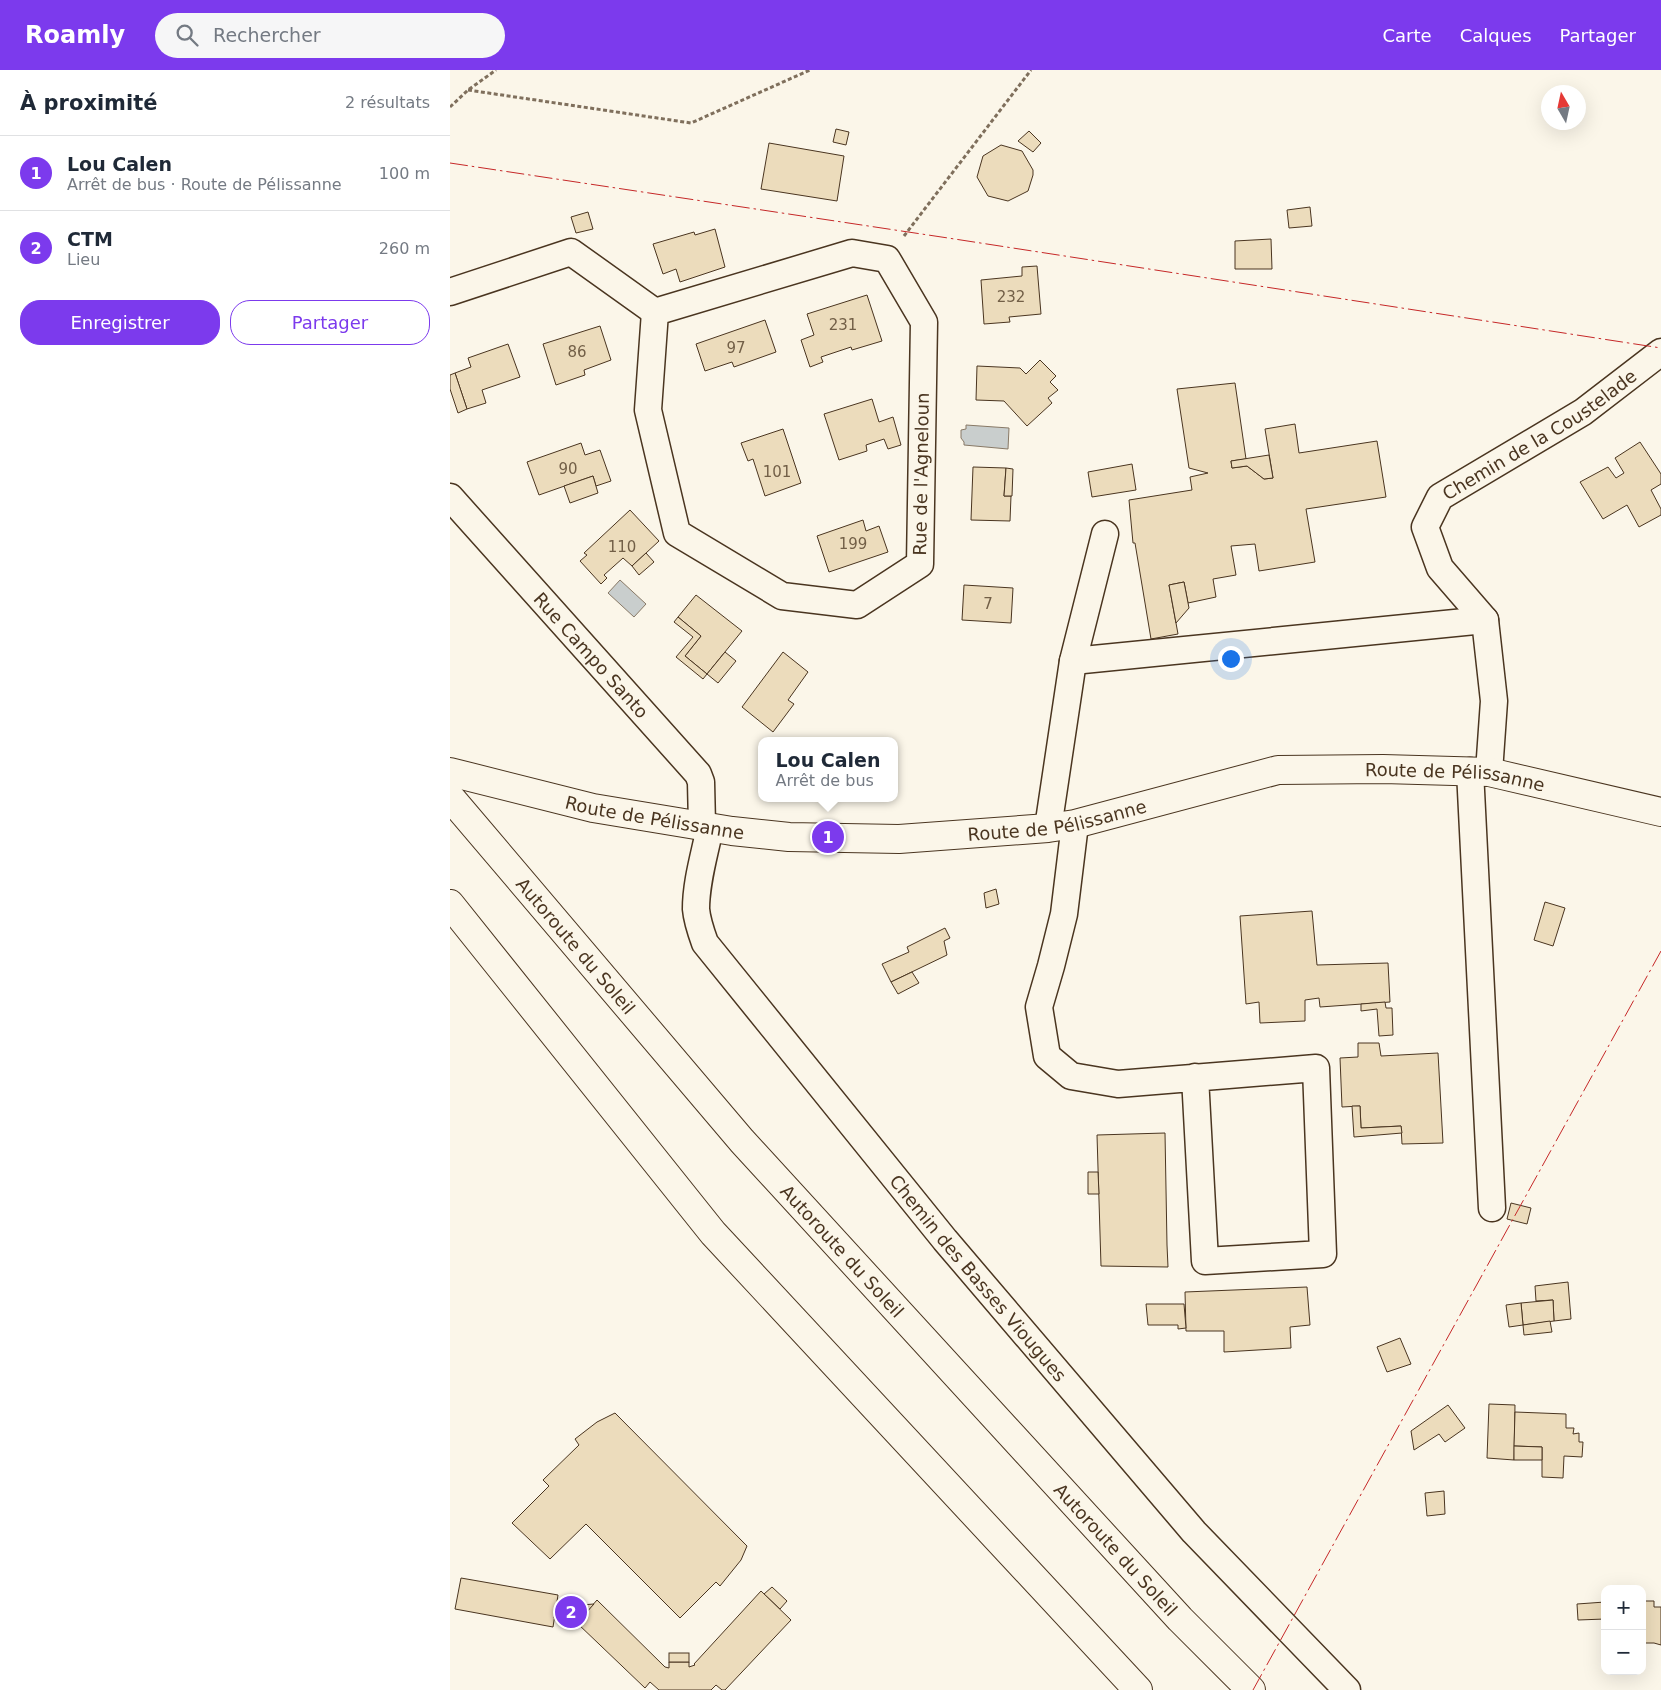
<!DOCTYPE html>
<html lang="fr">
<meta charset="utf-8">
<style>
:root{--surface:#fff;--page:#f6f6f7;--text:#1f2937;--muted:#747a83;--line:#e0e1e3;--accent:#7c3aed}
body{margin:0;font-family:"DejaVu Sans",sans-serif;background:var(--page);color:var(--text)}
.controls{position:absolute;right:15px;bottom:15px;display:grid;overflow:hidden;border-radius:10px;box-shadow:0 5px 20px #0002}
.controls button{width:45px;height:45px;display:grid;place-items:center;padding:0;border:0;border-bottom:1px solid var(--line);background:var(--surface);color:var(--text);font:25px sans-serif}
.compass{position:absolute;left:1091px;top:15px;width:45px;height:45px;border-radius:50%;background:var(--surface);box-shadow:0 5px 20px #0002;rotate:351deg}
.you{position:absolute;left:780px;top:588px;width:18px;height:18px;margin:-12px;border:4px solid #fff;border-radius:50%;background:#1a73e8;box-shadow:0 0 0 8px #1a73e833}
.badge{display:grid;place-items:center;width:32px;height:32px;border-radius:50%;background:var(--accent);color:#fff;font-size:16px;font-weight:700}
.pin{position:absolute;translate:-50% -50%;border:2px solid #fff;box-shadow:0 1px 5px #0006}
.popup{position:absolute;left:308px;top:667px;width:140px;height:65px;box-sizing:border-box;display:grid;place-content:center;border-radius:10px;background:var(--surface);filter:drop-shadow(0 1px 4px #0005);font-size:16px;white-space:nowrap;color:var(--muted)}
.popup b{font-size:19px;color:var(--text)}
.popup::after{content:'';position:absolute;left:50%;top:100%;margin-left:-10px;border:10px solid transparent;border-top-color:var(--surface)}
.list{margin:0;padding:0;list-style:none}
h2{display:flex;justify-content:space-between;align-items:center;height:65px;margin:0;padding:0 20px;font-size:21px}
h2 small{font-size:16px;font-weight:400;color:var(--muted)}
.list li{display:grid;grid-template-columns:32px 1fr auto;gap:15px;align-items:center;box-sizing:border-box;height:75px;padding:0 20px;border-top:1px solid var(--line)}
.list b{display:block;font-size:19px;white-space:nowrap}
.list p{margin:0;font-size:16px;white-space:nowrap;color:var(--muted)}
.list em{font-size:16px;font-style:normal;color:var(--muted)}
.actions{display:flex;gap:10px;padding:15px 20px}
.actions a{flex:1;padding:11px 0;border:1px solid var(--accent);border-radius:20px;text-align:center;font-size:18px;color:var(--accent)}
.actions .main{background:var(--accent);color:#fff}
.icon{flex:none;width:28px;height:28px;fill:none;stroke:currentColor;stroke-width:2;stroke-linecap:round;stroke-linejoin:round}
.map{position:relative;flex:none;width:1211px;height:1620px;overflow:hidden}
header{display:flex;align-items:center;gap:30px;box-sizing:border-box;height:70px;padding:0 25px;background:var(--accent);color:#fff}
header strong{font-size:24px}
nav{display:flex;gap:28px;margin-inline-start:auto;font-size:18px}
.search{width:350px;height:45px;background:var(--page);display:flex;align-items:center;gap:12px;box-sizing:border-box;padding:0 18px;border-radius:28px;color:var(--muted);font-size:19px}
main{display:flex}
aside{flex:1;background:var(--surface)}
.map>svg:first-child{display:block}
</style>
<header>
<strong>Roamly</strong>
<div class="search"><svg class="icon" aria-label="search" viewBox="0 0 24 24"><circle cx="10" cy="10" r="6"/><path d="M15 15l6 6"/></svg>Rechercher</div>
<nav><a>Carte</a><a>Calques</a><a>Partager</a></nav>
</header>
<main>
<aside>
<h2>À proximité<small>2 résultats</small></h2>
<ul class="list">
<li><span class="badge">1</span><div><b>Lou Calen</b><p>Arrêt de bus · Route de Pélissanne</p></div><em>100 m</em></li>
<li><span class="badge">2</span><div><b>CTM</b><p>Lieu</p></div><em>260 m</em></li>
</ul>
<div class="actions"><a class="main">Enregistrer</a><a>Partager</a></div>
</aside>
<div class="map">
<svg width="1211" height="1620" viewBox="0 0 1211 1620">
<rect width="100%" height="100%" fill="#fbf6e9"/>
<g fill="#c9cecd" stroke="#887966">
<polygon points="516,355 559,358 558,379 514,375 514,372 511,368 511,360 516,359"/>
<polygon points="170,510 196,534 184,547 158,523"/>
</g>
<g fill="#ecdcbc" stroke="#4a3520">
<polygon points="386,59 399,62 396,75 383,72"/>
<polygon points="579,61 591,73 583,82 568,71"/>
<polygon points="319,73 394,86 387,131 311,119"/>
<polygon points="551,75 572,81 583,100 583,105 578,121 558,131 538,126 527,107 533,86"/>
<polygon points="860,137 862,156 839,158 837,140"/>
<polygon points="138,142 143,159 126,163 121,147"/>
<polygon points="265,159 275,197 230,212 226,199 213,204 203,174 244,162 245,165"/>
<polygon points="821,169 822,199 785,199 785,171"/>
<polygon points="587,196 591,244 559,247 560,252 534,254 531,210 572,206 572,197"/>
<polygon points="417,225 432,271 402,280 401,277 371,287 373,292 360,297 351,270 364,265 357,244"/>
<polygon points="315,250 326,282 284,297 282,292 255,301 246,274"/>
<polygon points="150,256 161,290 134,300 135,305 106,315 93,274"/>
<polygon points="58,274 70,307 32,320 36,333 17,339 5,303 21,297 18,288"/>
<polygon points="590,290 606,306 600,312 608,320 598,328 602,333 577,356 554,331 526,330 527,296 570,298 576,304"/>
<polygon points="5,303 17,339 8,343 0,319 0,305"/>
<polygon points="785,313 796,389 781,391 782,398 797,396 814,409 823,408 815,359 845,354 849,383 927,371 936,427 856,439 865,492 809,501 805,474 781,476 786,505 763,509 766,527 738,533 734,512 719,515 728,564 701,569 685,473 683,473 679,430 742,420 740,407 758,403 739,398 727,319"/>
<polygon points="422,329 429,352 443,347 451,375 438,379 434,369 416,375 417,381 389,390 374,344"/>
<polygon points="333,359 351,413 315,426 303,389 298,391 291,373"/>
<polygon points="1190,372 1211,404 1211,414 1201,420 1211,439 1211,445 1189,457 1177,435 1153,449 1130,412 1158,397 1166,408 1174,403 1165,388"/>
<polygon points="131,373 135,385 150,380 161,411 146,416 143,406 89,425 77,392"/>
<polygon points="819,385 823,408 814,409 797,396 782,398 781,391"/>
<polygon points="682,394 686,420 642,427 638,402"/>
<polygon points="523,397 556,398 554,426 561,426 560,451 521,450"/>
<polygon points="556,398 563,399 562,426 554,426"/>
<polygon points="143,406 148,423 120,433 114,416"/>
<polygon points="180,440 209,471 182,496 173,488 154,505 157,508 151,514 130,491 137,485 134,483"/>
<polygon points="413,450 416,461 429,456 438,482 379,502 367,466"/>
<polygon points="196,483 204,492 189,505 182,496"/>
<polygon points="734,512 739,538 726,553 719,515"/>
<polygon points="514,515 563,518 561,553 512,550"/>
<polygon points="246,525 292,561 257,604 235,586 251,566 228,547"/>
<polygon points="228,547 251,566 235,586 257,604 253,609 226,587 243,567 224,552"/>
<polygon points="275,582 286,591 268,613 257,604"/>
<polygon points="333,582 358,602 338,630 344,634 323,662 292,637"/>
<polygon points="546,819 549,834 536,838 534,823"/>
<polygon points="1095,832 1115,838 1103,876 1084,870"/>
<polygon points="862,841 867,895 938,893 940,932 870,937 869,928 855,930 855,951 810,953 809,932 796,934 790,846"/>
<polygon points="495,858 500,868 494,871 497,885 441,912 432,894 459,882 457,877"/>
<polygon points="462,902 469,913 448,924 441,912"/>
<polygon points="935,932 936,938 942,938 943,965 929,966 927,939 911,941 911,934"/>
<polygon points="908,973 929,973 931,986 988,983 993,1073 952,1074 951,1056 911,1058 910,1036 892,1037 890,988 908,987"/>
<polygon points="902,1036 910,1036 911,1058 951,1056 952,1063 904,1067"/>
<polygon points="715,1063 717,1175 718,1197 651,1196 647,1065"/>
<polygon points="638,1102 648,1102 649,1124 638,1124"/>
<polygon points="1061,1133 1081,1138 1077,1154 1057,1149"/>
<polygon points="1118,1212 1121,1249 1104,1251 1103,1230 1086,1231 1085,1216"/>
<polygon points="857,1217 860,1255 840,1257 841,1278 774,1282 774,1261 736,1261 735,1222"/>
<polygon points="1103,1230 1104,1251 1073,1255 1071,1233"/>
<polygon points="1071,1233 1073,1255 1059,1257 1056,1235"/>
<polygon points="696,1234 734,1234 736,1258 728,1259 728,1255 698,1255"/>
<polygon points="1100,1251 1102,1262 1074,1265 1073,1255"/>
<polygon points="950,1268 961,1294 937,1302 927,1277"/>
<polygon points="1039,1334 1065,1335 1064,1390 1037,1388"/>
<polygon points="998,1335 1015,1358 995,1372 989,1364 964,1380 961,1361"/>
<polygon points="1065,1342 1116,1344 1116,1358 1124,1358 1123,1364 1129,1363 1129,1372 1133,1372 1132,1387 1114,1386 1113,1408 1092,1407 1092,1377 1064,1376"/>
<polygon points="165,1343 297,1476 291,1490 270,1516 266,1512 230,1548 136,1454 100,1489 62,1453 99,1416 93,1410 129,1375 125,1369 147,1352"/>
<polygon points="1064,1376 1092,1377 1092,1390 1064,1390"/>
<polygon points="994,1421 995,1444 977,1446 975,1423"/>
<polygon points="11,1508 108,1525 103,1557 5,1539"/>
<polygon points="322,1517 337,1531 330,1539 314,1524"/>
<polygon points="311,1521 341,1550 275,1620 272,1620 266,1615 261,1620 209,1620 200,1612 195,1618 127,1553 147,1530 215,1597 219,1598 219,1592 239,1592 239,1597 245,1595 244,1594"/>
<polygon points="1192,1531 1204,1531 1204,1537 1211,1537 1211,1575 1204,1573 1192,1573"/>
<polygon points="1155,1532 1155,1549 1128,1550 1127,1534"/>
<polygon points="144,1534 134,1545 104,1548 106,1537"/>
<rect x="219" y="1583" width="20" height="9"/>
</g>
<g fill="none" stroke-linecap="round" stroke-linejoin="round">
<defs>
<g id="minor">
<polygon points="402,183 437,189 474,252 470,494 407,535 332,526 227,463 198,340 205,242"/>
<polyline points="0,222 121,182 205,242"/>
<path id="s1" d="M 0,427 L 248,704 L 251,712 L 252,755"/>
<polyline points="623,591 655,464"/>
<polyline points="1020,701 1042,1138"/>
<path id="s2" d="M 1039,702 L 1044,631 L 1035,550 L 990,498 L 975,457 L 990,427 L 1133,342 L 1211,282"/>
<polyline points="625,754 614,844 601,896 589,937 597,986 621,1006 668,1014 866,998 873,1184 755,1191 745,1007"/>
<path id="s3" d="M 260,757 C 255,783 246,811 246,839 C 247,851 251,862 255,873 L 495,1170 L 744,1462 L 897,1620"/>
<polyline points="598,758 623,591 1035,550"/>
</g>
<g id="tertiary">
<path id="s4" d="M 0,702 L 143,738 L 282,761 L 339,767 L 449,769 L 598,758 L 625,754 L 828,700 L 933,699 L 1039,702 L 1211,742"/>
</g>
<g id="motorway">
<path id="s5" d="M 0,727 L 292,1071 L 730,1549 L 801,1620"/>
<polyline points="0,834 263,1163 688,1620"/>
</g>
</defs>
<use href="#minor" stroke="#4a3520" stroke-width="29"/>
<use href="#tertiary" stroke="#4a3520" stroke-width="30"/>
<use href="#motorway" stroke="#4a3520" stroke-width="30"/>
<g stroke="#7f6f5c" stroke-width="3" stroke-dasharray="4 2.5" stroke-linecap="butt">
<polyline points="18,20 241,53 360,0"/>
<polyline points="0,37 18,20 46,0"/>
<polyline points="454,166 581,0"/>
</g>
<use href="#minor" stroke="#fbf6e9" stroke-width="26"/>
<use href="#tertiary" stroke="#fbf6e9" stroke-width="28"/>
<use href="#motorway" stroke="#fbf6e9" stroke-width="28"/>
<g stroke="#c62828" stroke-width="1" stroke-dasharray="18 4 2.5 4" stroke-linecap="butt">
<polyline points="0,93 498,168 1211,278"/>
<polyline points="803,1620 1211,881"/>
</g>
</g>
<g text-anchor="middle" dominant-baseline="central" stroke-width="4" stroke-linejoin="round" paint-order="stroke">
<g font-size="15" fill="#725f47">
<text x="561" y="227">232</text>
<text x="393" y="255">231</text>
<text x="286" y="278">97</text>
<text x="127" y="282">86</text>
<text x="118" y="399">90</text>
<text x="327" y="402">101</text>
<text x="403" y="474">199</text>
<text x="172" y="477">110</text>
<text x="538" y="534">7</text>
</g>
<g font-size="18" fill="#4a3520" stroke="#fbf6e9">
<text stroke="none"><textPath href="#s2" startOffset="416">Chemin de la Coustelade</textPath></text>
<text transform="translate(471 404) rotate(-89)">Rue de l'Agneloun</text>
<text stroke="none"><textPath href="#s1" startOffset="212">Rue Campo Santo</textPath></text>
<text stroke="none"><textPath href="#s4" startOffset="1020">Route de Pélissanne</textPath></text>
<text stroke="none"><textPath href="#s4" startOffset="210">Route de Pélissanne</textPath></text>
<text stroke="none"><textPath href="#s4" startOffset="615">Route de Pélissanne</textPath></text>
<text stroke="none"><textPath href="#s5" startOffset="195">Autoroute du Soleil</textPath></text>
<text stroke="none"><textPath href="#s5" startOffset="600">Autoroute du Soleil</textPath></text>
<text stroke="none"><textPath href="#s3" startOffset="551">Chemin des Basses Viougues</textPath></text>
<text stroke="none"><textPath href="#s5" startOffset="1005">Autoroute du Soleil</textPath></text>
</g>
</g>
</svg>
<div class="controls">
<button>+</button>
<button>−</button>
</div>
<svg class="compass" viewBox="-18 -18 36 36"><path d="M0-13l5 13h-10z" fill="#e53935"/><path d="M0 13l5-13h-10z" fill="#747a83"/></svg>
<div class="you"></div>
<div class="pin badge" style="left:378px;top:767px">1</div>
<div class="popup"><b>Lou Calen</b>Arrêt de bus</div>
<div class="pin badge" style="left:121px;top:1542px">2</div>
</div>
</main>
